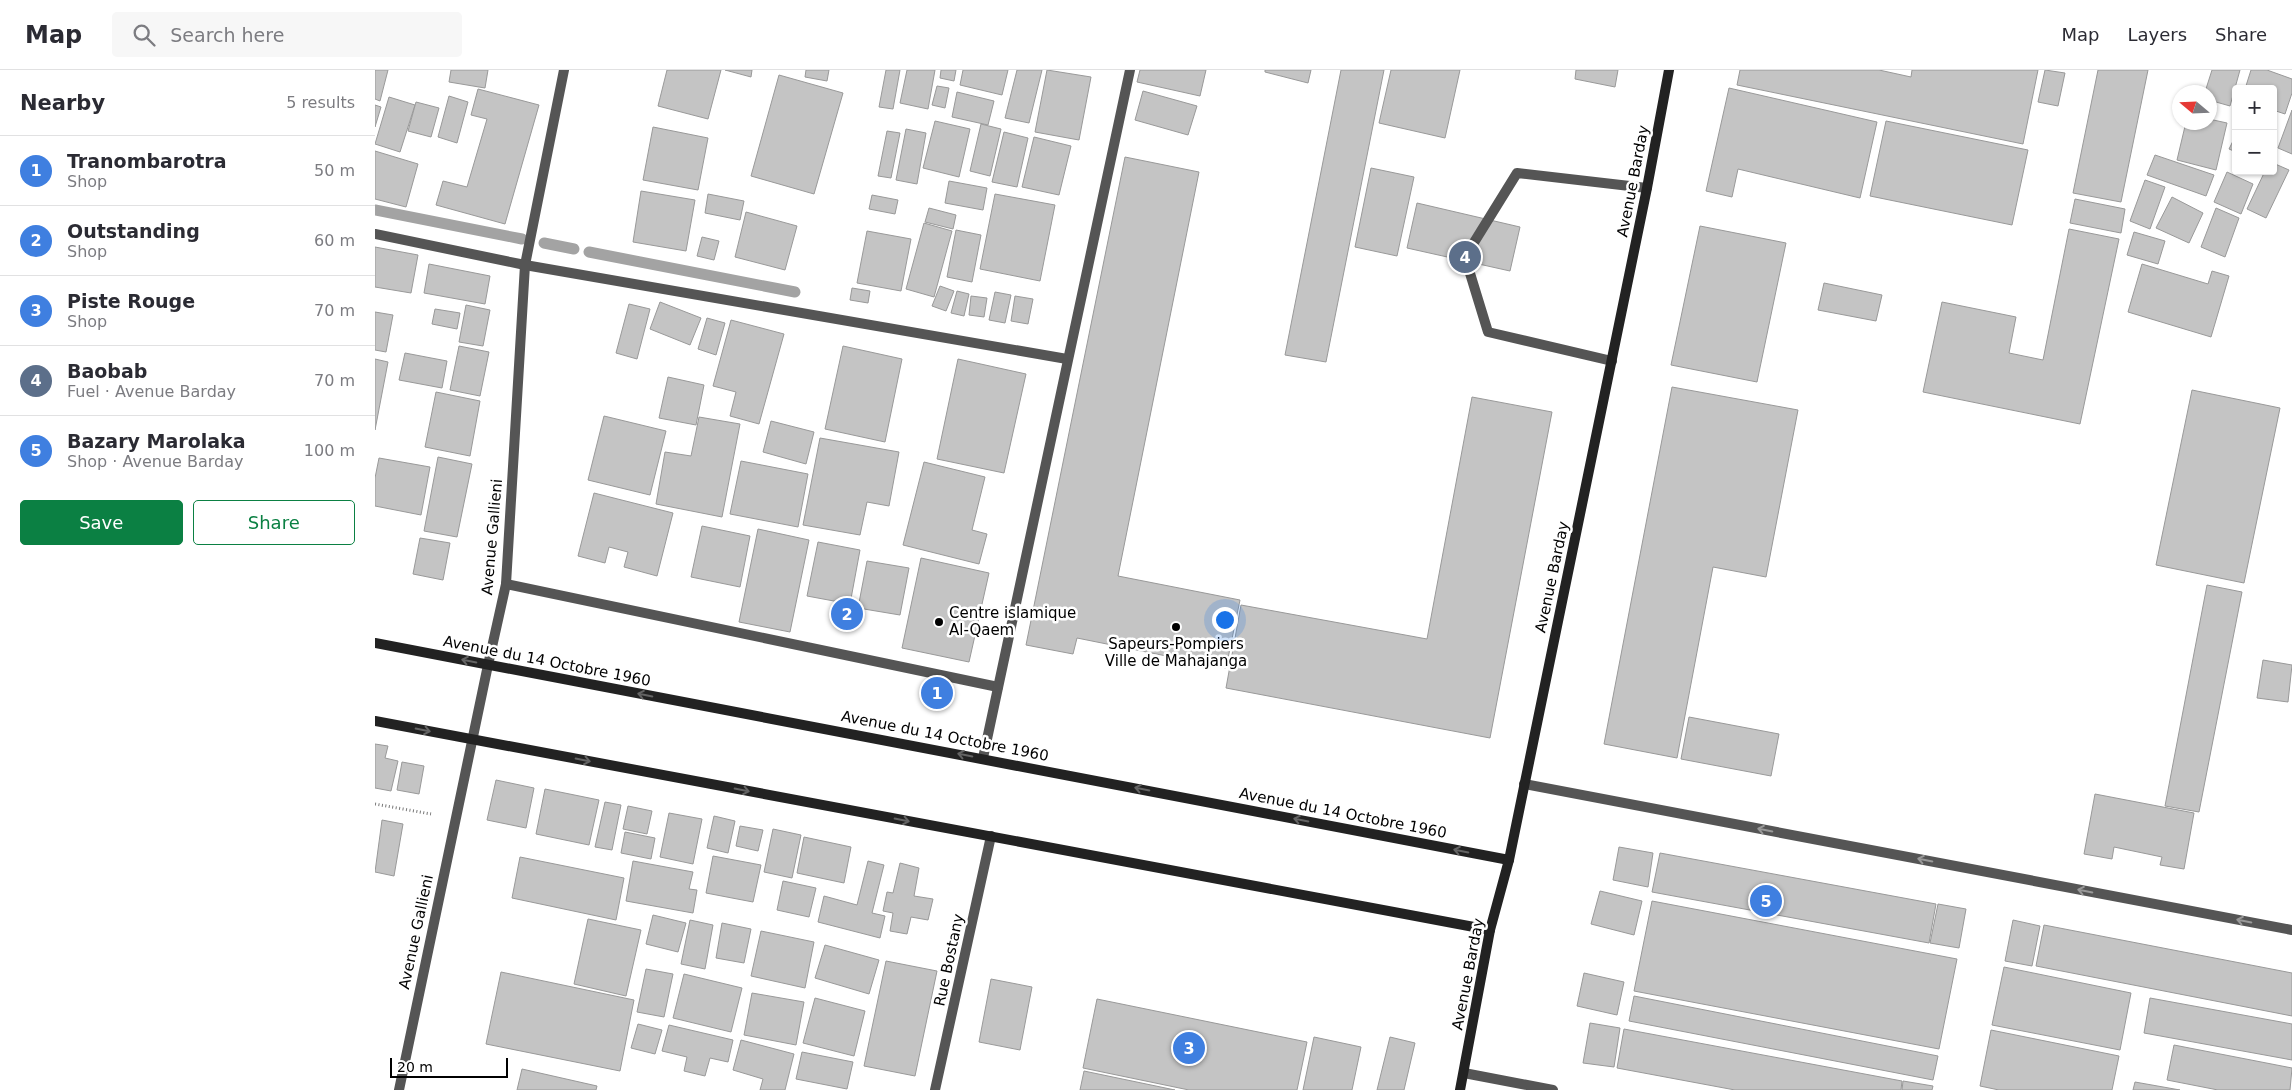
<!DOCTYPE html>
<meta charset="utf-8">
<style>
:root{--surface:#fff;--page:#f7f7f7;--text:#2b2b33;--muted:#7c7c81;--line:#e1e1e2;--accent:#0b8043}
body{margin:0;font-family:"DejaVu Sans",sans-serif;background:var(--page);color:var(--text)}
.controls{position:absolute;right:15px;top:15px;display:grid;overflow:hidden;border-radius:5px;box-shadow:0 1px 4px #0004}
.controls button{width:45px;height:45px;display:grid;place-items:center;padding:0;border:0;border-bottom:1px solid var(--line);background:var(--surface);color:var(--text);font:25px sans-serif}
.compass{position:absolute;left:1797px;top:15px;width:45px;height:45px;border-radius:50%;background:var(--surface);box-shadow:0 1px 4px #0004;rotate:289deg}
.scale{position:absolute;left:15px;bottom:12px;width:118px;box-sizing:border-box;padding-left:5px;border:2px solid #000;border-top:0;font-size:14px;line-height:18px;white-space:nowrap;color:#000;-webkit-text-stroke:4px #fff;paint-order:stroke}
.you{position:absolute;left:849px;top:549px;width:18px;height:18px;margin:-12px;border:4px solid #fff;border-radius:50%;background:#1a73e8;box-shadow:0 0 0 8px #1a73e833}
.badge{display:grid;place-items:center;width:32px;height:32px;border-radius:50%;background:var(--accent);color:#fff;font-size:16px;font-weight:700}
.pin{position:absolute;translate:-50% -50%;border:2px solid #fff;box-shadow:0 1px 5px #0006}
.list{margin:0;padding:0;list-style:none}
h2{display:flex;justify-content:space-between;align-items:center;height:65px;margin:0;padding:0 20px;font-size:21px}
h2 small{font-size:16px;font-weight:400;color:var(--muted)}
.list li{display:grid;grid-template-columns:32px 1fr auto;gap:15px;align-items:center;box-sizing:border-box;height:70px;padding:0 20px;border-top:1px solid var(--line)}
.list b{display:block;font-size:19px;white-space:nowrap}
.list p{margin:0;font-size:16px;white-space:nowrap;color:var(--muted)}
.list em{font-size:16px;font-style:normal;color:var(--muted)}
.actions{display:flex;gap:10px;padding:15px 20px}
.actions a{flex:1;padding:11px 0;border:1px solid var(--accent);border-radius:5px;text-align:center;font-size:18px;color:var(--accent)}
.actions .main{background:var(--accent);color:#fff}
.icon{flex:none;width:28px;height:28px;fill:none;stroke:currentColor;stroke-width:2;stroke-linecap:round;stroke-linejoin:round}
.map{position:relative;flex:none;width:1917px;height:1020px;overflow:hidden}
header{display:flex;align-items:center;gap:30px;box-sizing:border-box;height:70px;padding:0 25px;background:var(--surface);border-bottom:1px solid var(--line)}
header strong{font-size:24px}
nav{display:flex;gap:28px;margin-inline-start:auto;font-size:18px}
.search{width:350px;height:45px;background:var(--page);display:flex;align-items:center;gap:12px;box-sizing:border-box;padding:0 18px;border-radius:5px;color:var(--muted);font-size:19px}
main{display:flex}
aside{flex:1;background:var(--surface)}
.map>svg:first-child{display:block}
</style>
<header>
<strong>Map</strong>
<div class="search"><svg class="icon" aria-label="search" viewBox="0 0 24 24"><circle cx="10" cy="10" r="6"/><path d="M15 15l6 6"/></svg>Search here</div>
<nav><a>Map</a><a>Layers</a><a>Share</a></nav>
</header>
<main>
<aside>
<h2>Nearby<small>5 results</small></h2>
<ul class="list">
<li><span class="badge" style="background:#3f7fe0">1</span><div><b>Tranombarotra</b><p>Shop</p></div><em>50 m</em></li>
<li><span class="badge" style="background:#3f7fe0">2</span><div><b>Outstanding</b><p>Shop</p></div><em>60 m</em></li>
<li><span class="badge" style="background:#3f7fe0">3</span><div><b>Piste Rouge</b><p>Shop</p></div><em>70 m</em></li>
<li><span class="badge" style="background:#5c6f8a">4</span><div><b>Baobab</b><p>Fuel · Avenue Barday</p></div><em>70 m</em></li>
<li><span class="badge" style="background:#3f7fe0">5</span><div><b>Bazary Marolaka</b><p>Shop · Avenue Barday</p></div><em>100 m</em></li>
</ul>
<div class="actions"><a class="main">Save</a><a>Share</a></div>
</aside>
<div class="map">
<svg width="1917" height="1020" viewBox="0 0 1917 1020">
<rect width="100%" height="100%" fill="#fff"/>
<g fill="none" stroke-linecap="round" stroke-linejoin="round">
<g stroke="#a3a3a3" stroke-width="11">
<polyline points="0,140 147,169"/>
<polyline points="169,173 199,179"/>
<polyline points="214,182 420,222"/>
</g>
</g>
<g fill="#c4c4c4" stroke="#999">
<polygon points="0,0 13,0 5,31 0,29"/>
<polygon points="76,0 113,0 110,18 74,12"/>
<polygon points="292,0 346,0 333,49 283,36"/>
<polygon points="350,0 377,0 376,7"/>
<polygon points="431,0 454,0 452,11 430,7"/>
<polygon points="511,0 525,0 518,39 504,37"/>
<polygon points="532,0 560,0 553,39 525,33"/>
<polygon points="566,0 581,0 579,11 565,8"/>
<polygon points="588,0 633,0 627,25 585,15"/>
<polygon points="642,0 667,0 654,53 630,48"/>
<polygon points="672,0 716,7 704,70 660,62"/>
<polygon points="765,0 831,0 825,26 762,12"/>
<polygon points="890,0 936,0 933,13 890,2"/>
<polygon points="966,0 1009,0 951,292 910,285"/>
<polygon points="1016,0 1085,0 1070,68 1004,53"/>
<polygon points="1201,0 1243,0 1240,17 1200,9"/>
<polygon points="1365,0 1504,0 1536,7 1537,0 1663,0 1648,74 1362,15"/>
<polygon points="1670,0 1690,3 1683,36 1663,32"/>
<polygon points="1723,0 1773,0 1746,132 1698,123"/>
<polygon points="1837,0 1865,0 1855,36 1834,30 1834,22 1830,22"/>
<polygon points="1876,0 1892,0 1917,9 1917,23 1910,44 1898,40 1898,19 1870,19"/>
<polygon points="404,5 468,23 439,124 376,106"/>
<polygon points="562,16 574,18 570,38 557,35"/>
<polygon points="1354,18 1502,52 1485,128 1363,99 1357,127 1331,121"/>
<polygon points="103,19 164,35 130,154 61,135 68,111 92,117 112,49 96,45"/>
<polygon points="768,21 822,36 813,65 760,50"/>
<polygon points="582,22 619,31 613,55 577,47"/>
<polygon points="74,26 93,32 82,73 63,67"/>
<polygon points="14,27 40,35 25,82 0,74"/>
<polygon points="41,32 64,38 56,67 33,61"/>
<polygon points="0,35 6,37 0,57"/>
<polygon points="1917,40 1917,84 1903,78"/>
<polygon points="1834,49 1852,53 1841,100 1802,90 1811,52 1834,52"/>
<polygon points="560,51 595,59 584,107 548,98"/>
<polygon points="1511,51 1653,80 1637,155 1495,126"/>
<polygon points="606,54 626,59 615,106 595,101"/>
<polygon points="278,57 333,68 323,120 268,110"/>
<polygon points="531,59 551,63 542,114 521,110"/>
<polygon points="512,61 525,63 516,108 503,106"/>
<polygon points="629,62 653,68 642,117 617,112"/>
<polygon points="1861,65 1861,82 1854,79"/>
<polygon points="659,67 696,76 684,125 647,117"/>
<polygon points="0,81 43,94 31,137 0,129"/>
<polygon points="1780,85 1839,105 1831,126 1772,105"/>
<polygon points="750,87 824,102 743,506 865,530 851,598 702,568 698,584 651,575"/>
<polygon points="1898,93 1914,100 1891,148 1872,139 1890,101 1898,101"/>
<polygon points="996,98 1039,107 1022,186 980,177"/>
<polygon points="1852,102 1878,114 1866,144 1839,132"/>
<polygon points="1770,110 1790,117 1775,159 1755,151"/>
<polygon points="574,111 612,118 608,140 570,133"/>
<polygon points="266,121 320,130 311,181 258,172"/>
<polygon points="333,124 369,131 365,150 330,143"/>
<polygon points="620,124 680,135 665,211 605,199"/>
<polygon points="497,125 523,130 520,144 494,139"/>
<polygon points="1797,127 1828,143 1814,173 1781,158"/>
<polygon points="1700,129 1750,139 1746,163 1695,153"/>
<polygon points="1042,133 1145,157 1135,201 1032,178"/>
<polygon points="554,138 581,145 578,159 550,152"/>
<polygon points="1841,138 1864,148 1850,187 1826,177"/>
<polygon points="371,142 422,156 410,200 360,187"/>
<polygon points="549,153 577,161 559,227 531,219"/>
<polygon points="1325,156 1411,173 1382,312 1296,295"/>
<polygon points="1694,159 1744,169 1705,354 1548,322 1567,232 1641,247 1634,283 1668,290"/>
<polygon points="581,160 606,165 597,212 572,207"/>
<polygon points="492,161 536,169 526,221 482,213"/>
<polygon points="1759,162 1790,171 1783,194 1752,185"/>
<polygon points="327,167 344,171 339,190 322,186"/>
<polygon points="0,177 43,185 36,223 0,217"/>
<polygon points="54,194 115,206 110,234 49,223"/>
<polygon points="1767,194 1833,214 1837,201 1854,206 1836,267 1753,242"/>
<polygon points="1449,213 1507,225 1501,251 1443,240"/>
<polygon points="565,216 579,221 571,241 557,236"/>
<polygon points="477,218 495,221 493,233 475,230"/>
<polygon points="582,221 594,224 589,246 576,243"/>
<polygon points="620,222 636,225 630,253 614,250"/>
<polygon points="596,226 612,228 609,247 594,245"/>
<polygon points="640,226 658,229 653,254 636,251"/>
<polygon points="285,232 326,248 315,275 275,259"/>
<polygon points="254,234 275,239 262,289 241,283"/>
<polygon points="91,235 115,240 108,276 84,272"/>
<polygon points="60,239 85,243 82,259 57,254"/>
<polygon points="0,242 18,245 11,282 0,280"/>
<polygon points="332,248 350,253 341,285 323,279"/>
<polygon points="356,250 409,264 384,354 355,346 361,322 338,316"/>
<polygon points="84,276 114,282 105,326 75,320"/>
<polygon points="468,276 527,289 510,372 450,359"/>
<polygon points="30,283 72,291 67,318 24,310"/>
<polygon points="0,289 13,292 0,360"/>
<polygon points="583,289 651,304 629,403 562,389"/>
<polygon points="293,307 329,315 321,355 284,348"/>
<polygon points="1297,317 1423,340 1391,507 1338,497 1302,688 1229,674"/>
<polygon points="1817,320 1905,338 1869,513 1781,495"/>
<polygon points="61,322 105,331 95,386 50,377"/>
<polygon points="1097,327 1177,342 1115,668 851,618 866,535 1052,569"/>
<polygon points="229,346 291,361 275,425 213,410"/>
<polygon points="324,347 365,354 347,447 281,434 290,382 316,386"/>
<polygon points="396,351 439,362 431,394 388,382"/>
<polygon points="445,368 524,382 514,436 492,432 485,465 428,455"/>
<polygon points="63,387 97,394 82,467 49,461"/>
<polygon points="4,388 55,397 46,445 0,436 0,408"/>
<polygon points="366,391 433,404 423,457 355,444"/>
<polygon points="549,392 610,407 597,460 612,464 604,494 528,475"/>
<polygon points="219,423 298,443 282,506 249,497 253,482 234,477 230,493 203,486"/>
<polygon points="327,456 375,466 365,517 316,507"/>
<polygon points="383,459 434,470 415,562 364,552"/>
<polygon points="45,468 75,473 68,510 38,504"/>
<polygon points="443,472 485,480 475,534 432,526"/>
<polygon points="546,488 614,503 594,592 527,578"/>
<polygon points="492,491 534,498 525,545 483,538"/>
<polygon points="1832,515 1867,522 1824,742 1790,736"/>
<polygon points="1888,590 1917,595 1913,632 1882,628"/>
<polygon points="1314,647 1404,664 1396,706 1306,689"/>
<polygon points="0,674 13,676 10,688 23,691 16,721 0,718"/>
<polygon points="27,692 49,696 44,724 22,720"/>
<polygon points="121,710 159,718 151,758 112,750"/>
<polygon points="170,719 224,730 214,775 161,764"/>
<polygon points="1720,724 1819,743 1809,799 1785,795 1787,787 1739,777 1737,789 1709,784"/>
<polygon points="230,732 246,735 237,780 220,777"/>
<polygon points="253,736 277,741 272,764 248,759"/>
<polygon points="294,743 327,749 318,794 285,787"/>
<polygon points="339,746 360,751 353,783 332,778"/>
<polygon points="7,750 28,754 19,806 0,802"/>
<polygon points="365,756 388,760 383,781 361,776"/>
<polygon points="398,759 426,765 417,808 389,802"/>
<polygon points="250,762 280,768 276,789 246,783"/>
<polygon points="429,767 476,777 469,813 422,803"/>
<polygon points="1244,777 1278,783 1273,817 1238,810"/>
<polygon points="1285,783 1561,834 1554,873 1277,822"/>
<polygon points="338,786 386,795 378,832 331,823"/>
<polygon points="145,787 249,808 241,850 137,828"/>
<polygon points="258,791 318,802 314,819 322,820 318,843 251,831"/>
<polygon points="493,791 509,795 497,843 510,846 505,868 443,852 449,826 482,835"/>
<polygon points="525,793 544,798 539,826 558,829 553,850 536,847 532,864 515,861 518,843 508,841 512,822 518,823"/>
<polygon points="408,811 441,818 434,847 402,840"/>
<polygon points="1225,821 1267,831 1259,865 1216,854"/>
<polygon points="1277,831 1582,889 1564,979 1259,921"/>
<polygon points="1563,834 1591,839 1584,878 1555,873"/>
<polygon points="278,845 311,853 303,882 271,874"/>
<polygon points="213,849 266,860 251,926 199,914"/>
<polygon points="315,850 338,855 330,899 306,894"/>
<polygon points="1638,850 1665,856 1657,896 1630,891"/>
<polygon points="347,853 376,859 369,893 341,888"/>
<polygon points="1669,855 1917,903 1917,946 1661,896"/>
<polygon points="386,861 439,872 430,918 376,906"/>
<polygon points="450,875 504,890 494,924 440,908"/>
<polygon points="511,891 562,901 540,1006 489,996"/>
<polygon points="1629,897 1756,923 1745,980 1617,955"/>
<polygon points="271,899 298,904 289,947 262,942"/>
<polygon points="126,902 259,930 245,1001 111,974"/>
<polygon points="1209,903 1249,912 1242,945 1202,936"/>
<polygon points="309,904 367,918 356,962 298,948"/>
<polygon points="616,909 657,917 645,980 604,972"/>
<polygon points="377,923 429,932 421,975 369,965"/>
<polygon points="1259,926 1563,986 1558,1010 1254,951"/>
<polygon points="440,928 490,941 479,986 428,973"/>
<polygon points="1775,928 1917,954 1917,990 1769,963"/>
<polygon points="722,929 932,972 922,1020 814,1020 708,998"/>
<polygon points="1215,953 1245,958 1239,997 1208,993"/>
<polygon points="263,954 287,960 280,984 256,978"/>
<polygon points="294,955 358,970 353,992 335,988 330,1006 309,1001 312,987 287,981"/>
<polygon points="1249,959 1527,1011 1526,1020 1360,1020 1242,998"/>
<polygon points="1616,960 1744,986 1737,1020 1624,1020 1605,1016"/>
<polygon points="939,967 986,977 977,1020 928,1020"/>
<polygon points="1015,967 1040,973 1029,1020 1002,1020"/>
<polygon points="366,970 419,984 410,1020 385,1020 388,1009 358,1000"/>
<polygon points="1799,975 1917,998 1915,1020 1843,1020 1792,1010"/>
<polygon points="427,982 478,992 472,1019 421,1009"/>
<polygon points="147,999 222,1016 221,1020 142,1020"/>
<polygon points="709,1001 800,1020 705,1020"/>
<polygon points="1528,1011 1558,1016 1557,1020 1527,1020"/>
<polygon points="1760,1012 1805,1020 1758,1020"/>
</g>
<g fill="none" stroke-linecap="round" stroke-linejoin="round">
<polyline stroke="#777" stroke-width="3" stroke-dasharray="1 2.5" stroke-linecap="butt" points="0,734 56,744"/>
<g stroke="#555" stroke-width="10">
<polyline points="1237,291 1113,262 1090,187 1142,103 1272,118"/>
<polyline points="131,514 623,617"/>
<polyline points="1149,714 1917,860"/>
<polyline points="1089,1003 1178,1020"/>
</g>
<polyline stroke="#555" stroke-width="10" points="113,595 131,514 150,195 189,0"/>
<g stroke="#555" stroke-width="10">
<polyline points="0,164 150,195 692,289"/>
<polyline points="608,688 755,0"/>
<polyline points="24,1020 113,595"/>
<polyline points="560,1020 616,766"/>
</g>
<g stroke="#222" stroke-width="10">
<polyline points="0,573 1134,790"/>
<polyline points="0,651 1115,860"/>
<polyline points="1085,1020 1115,860 1134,790 1272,118 1294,0"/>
</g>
</g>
<defs><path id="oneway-shaft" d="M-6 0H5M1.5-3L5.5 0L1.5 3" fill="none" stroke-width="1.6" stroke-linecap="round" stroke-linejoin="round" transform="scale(1.25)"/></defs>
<g stroke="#646464">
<use href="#oneway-shaft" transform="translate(94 591) rotate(-169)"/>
<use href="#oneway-shaft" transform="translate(270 625) rotate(-169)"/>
<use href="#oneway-shaft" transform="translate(48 660) rotate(11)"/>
<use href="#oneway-shaft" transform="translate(590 685) rotate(-169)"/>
<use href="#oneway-shaft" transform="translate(208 690) rotate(11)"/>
<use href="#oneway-shaft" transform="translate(767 719) rotate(-169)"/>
<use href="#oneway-shaft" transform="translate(367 720) rotate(11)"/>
<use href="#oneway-shaft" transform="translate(527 750) rotate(11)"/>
<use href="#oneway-shaft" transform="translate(926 750) rotate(-169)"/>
<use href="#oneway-shaft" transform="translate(1086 781) rotate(-169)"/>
</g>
<g stroke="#999">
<use href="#oneway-shaft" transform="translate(1390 760) rotate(-169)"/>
<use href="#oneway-shaft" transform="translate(1550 790) rotate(-169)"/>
<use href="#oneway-shaft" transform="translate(1710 821) rotate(-169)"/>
<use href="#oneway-shaft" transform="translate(1869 851) rotate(-169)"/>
</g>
<g fill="#000" stroke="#fff" stroke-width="2">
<circle cx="564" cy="552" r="5"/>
<circle cx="801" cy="557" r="5"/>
</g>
<g text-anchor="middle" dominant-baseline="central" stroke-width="5" stroke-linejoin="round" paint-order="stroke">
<g font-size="15" fill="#000" stroke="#fff">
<text transform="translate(1258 111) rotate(-79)">Avenue Barday</text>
<text transform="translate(117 467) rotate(-85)">Avenue Gallieni</text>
<text transform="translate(1177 507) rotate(-78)">Avenue Barday</text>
<text transform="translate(172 591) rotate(11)">Avenue du 14 Octobre 1960</text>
<text transform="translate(570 666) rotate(11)">Avenue du 14 Octobre 1960</text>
<text transform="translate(968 743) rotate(11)">Avenue du 14 Octobre 1960</text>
<text transform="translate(41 862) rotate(-78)">Avenue Gallieni</text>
<text transform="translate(574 890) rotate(-78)">Rue Bostany</text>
<text transform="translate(1093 904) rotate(-79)">Avenue Barday</text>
</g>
<g font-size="15" fill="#000" stroke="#fff" text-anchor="start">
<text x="574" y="543">Centre islamique<tspan x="574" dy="17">Al-Qaem</tspan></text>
<text x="801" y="574" text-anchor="middle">Sapeurs-Pompiers<tspan x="801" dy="17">Ville de Mahajanga</tspan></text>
</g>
</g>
</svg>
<div class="controls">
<button>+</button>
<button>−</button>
</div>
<svg class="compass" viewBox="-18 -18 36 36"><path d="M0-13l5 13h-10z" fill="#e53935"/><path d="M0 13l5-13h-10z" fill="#7c7c81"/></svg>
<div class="scale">20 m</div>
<div class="you"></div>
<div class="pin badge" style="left:562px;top:623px;background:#3f7fe0">1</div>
<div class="pin badge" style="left:472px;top:544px;background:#3f7fe0">2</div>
<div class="pin badge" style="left:814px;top:978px;background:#3f7fe0">3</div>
<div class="pin badge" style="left:1090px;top:187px;background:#5c6f8a">4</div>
<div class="pin badge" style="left:1391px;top:831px;background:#3f7fe0">5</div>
</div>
</main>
